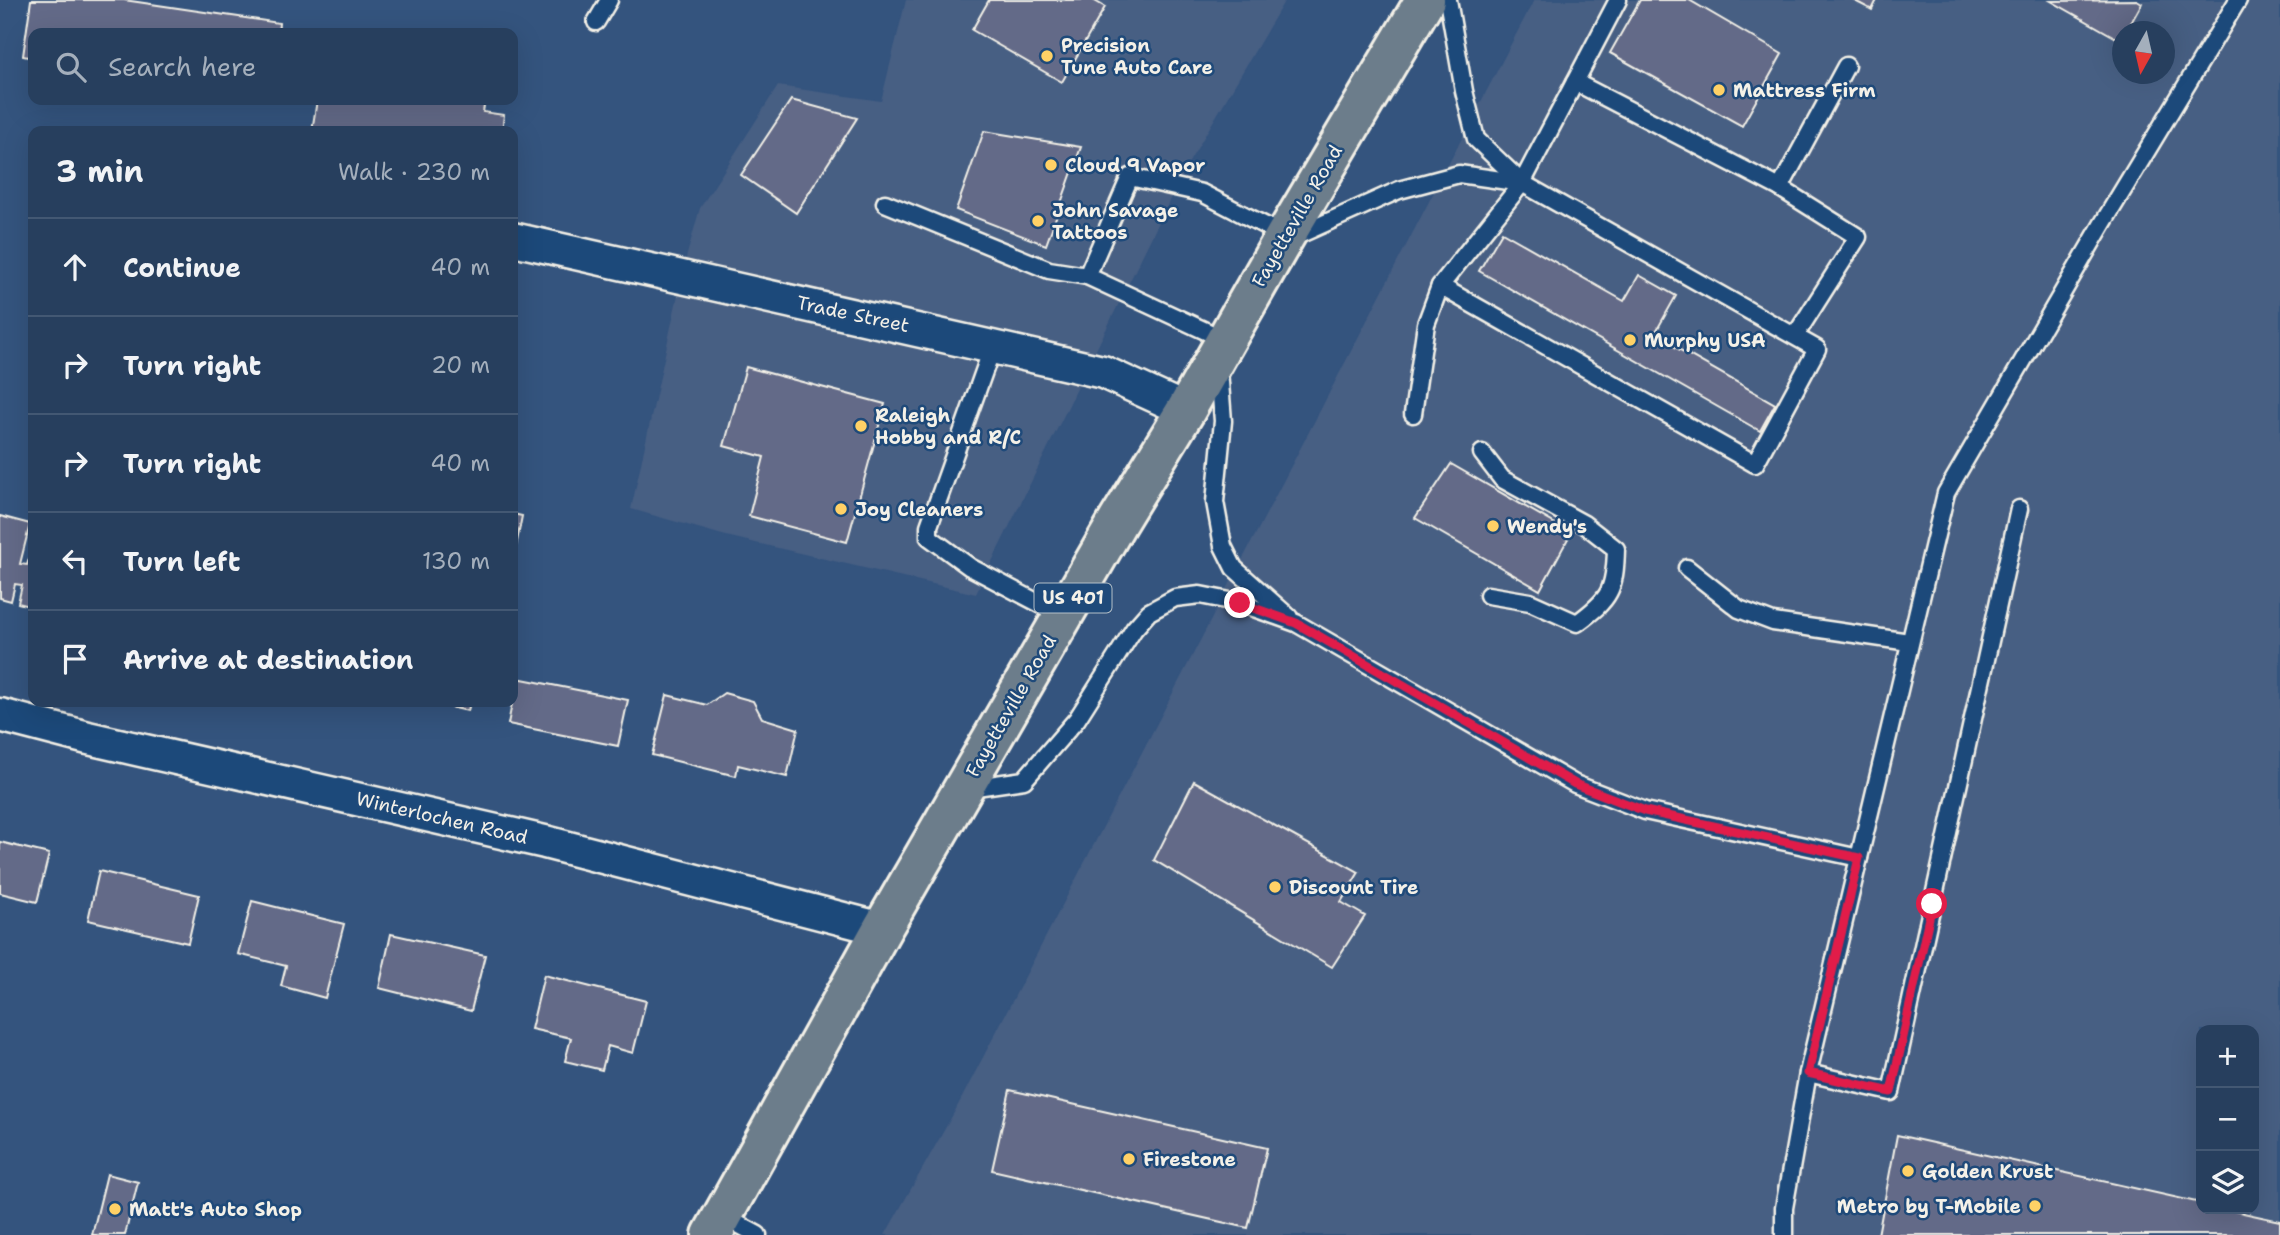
<!DOCTYPE html>
<meta charset="utf-8">
<style>
:root{--surface:#273f5e;--page:#334a67;--text:#f1f3f6;--muted:#a4afbc;--line:#435873}
body{margin:0;font-family:"Shantell Sans",sans-serif;background:var(--page);color:var(--text)}
.controls{position:absolute;right:21px;bottom:21px;display:grid;overflow:hidden;border-radius:14px;box-shadow:0 7px 28px #0002}
.controls button{width:63px;height:63px;display:grid;place-items:center;padding:0;border:0;border-bottom:2px solid var(--line);background:var(--surface);color:var(--text);font:35px sans-serif}
.compass{position:absolute;left:2112px;top:21px;width:63px;height:63px;border-radius:50%;background:var(--surface);box-shadow:0 7px 28px #0002;rotate:188deg}
.stop{position:absolute;width:21px;height:21px;margin:-16px;border:5px solid #e11d48;border-radius:50%;background:#fff}
.stop.end{background:#e11d48;border-color:#fff;box-shadow:0 2px 7px #0008}
.list{margin:0;padding:0;list-style:none}
h2{display:flex;justify-content:space-between;align-items:center;height:91px;margin:0;padding:0 28px;font-size:30px}
h2 small{font-size:23px;font-weight:400;color:var(--muted)}
.list li{display:grid;grid-template-columns:46px 1fr auto;gap:21px;align-items:center;box-sizing:border-box;height:98px;padding:0 28px;border-top:2px solid var(--line)}
.list b{display:block;font-size:26px;white-space:nowrap}
.list em{font-size:23px;font-style:normal;color:var(--muted)}
.icon{flex:none;width:38px;height:38px;fill:none;stroke:currentColor;stroke-width:2;stroke-linecap:round;stroke-linejoin:round}
.map{position:relative;flex:none;width:2280px;height:1235px;overflow:hidden}
.search{position:absolute;background:var(--surface);box-shadow:0 7px 28px #0002;left:28px;top:28px;width:490px;height:77px;display:flex;align-items:center;gap:18px;box-sizing:border-box;padding:0 24px;border-radius:14px;color:var(--muted);font-size:26px}
.panel{position:absolute;background:var(--surface);box-shadow:0 7px 28px #0002;left:28px;top:126px;width:490px;height:581px;border-radius:14px}
.map>svg:first-child{display:block}
</style>
<div class="map">
<svg width="2280" height="1235" viewBox="0 0 2280 1235">
<rect width="100%" height="100%" fill="#34547e"/>
<filter id="ink" filterUnits="userSpaceOnUse"><feTurbulence type="fractalNoise" baseFrequency=".0143" numOctaves="2"/><feDisplacementMap in="SourceGraphic" scale="14" xChannelSelector="R" yChannelSelector="G"/><feConvolveMatrix kernelMatrix="1 2 1 2 8 2 1 2 1" color-interpolation-filters="sRGB"/></filter>
<g filter="url(#ink)">
<g fill="#465e83" fill-rule="evenodd">
<polygon points="906,0 1285,0 1185,169 976,594 726,536 631,509 686,258 700,208 778,86 881,101"/>
<path d="M 1534,0 L 2280,0 L 2280,1235 L 885,1235 L 956,1109 ZM 2122,32 L 2164,32 L 2164,74 L 2122,74 ZM 2201,1030 L 2254,1030 L 2254,1209 L 2201,1209 Z"/>
</g>
<g fill="#646b88" stroke="#f4f1e8" stroke-width="2">
<polygon points="31,0 124,0 279,23 278,33 33,33 33,58 23,56"/>
<polygon points="989,0 1093,0 1105,7 1062,82 972,30"/>
<polygon points="1640,0 1689,0 1782,54 1742,126 1610,53"/>
<polygon points="1853,0 1877,0 1872,10"/>
<polygon points="2137,0 2142,3 2126,32 2122,32 2120,40 2051,1"/>
<polygon points="317,100 485,100 483,112 504,115 502,131 312,131"/>
<polygon points="791,100 857,118 796,213 741,175"/>
<polygon points="984,131 1081,147 1046,245 956,210"/>
<polygon points="1502,232 1624,301 1639,275 1676,296 1654,335 1775,404 1760,431 1479,271"/>
<polygon points="746,367 885,404 847,542 749,516 764,457 724,446"/>
<polygon points="1451,464 1571,533 1540,590 1415,518"/>
<polygon points="513,514 522,516 513,562"/>
<polygon points="0,516 30,524 20,564 27,565 29,559 33,560 33,607 18,603 22,585 15,584 11,601 0,598"/>
<polygon points="517,678 628,700 618,746 508,724"/>
<polygon points="724,693 753,701 762,718 798,729 787,777 738,765 736,776 652,755 667,695 707,705"/>
<polygon points="428,702 470,702 468,711"/>
<polygon points="1194,781 1359,872 1341,902 1365,916 1332,967 1154,860"/>
<polygon points="0,842 49,854 37,902 0,893"/>
<polygon points="99,871 199,895 188,943 88,920"/>
<polygon points="252,901 344,924 325,998 281,986 286,966 238,954"/>
<polygon points="391,934 485,955 471,1011 379,988"/>
<polygon points="544,975 646,1001 633,1053 608,1046 602,1070 565,1061 571,1038 531,1029"/>
<polygon points="1010,1090 1267,1148 1248,1228 992,1170"/>
<polygon points="1897,1135 2201,1203 2201,1209 2225,1209 2280,1221 2280,1235 1878,1235"/>
<polygon points="107,1174 138,1182 125,1235 92,1235"/>
</g>
<g fill="none" stroke-linecap="round" stroke-linejoin="round">
<defs>
<g id="lane">
<polyline points="1448,0 1464,91 1476,139 1522,183"/>
<polyline points="596,22 609,0"/>
<polyline points="1575,82 1780,188 1846,66"/>
<polygon points="1522,183 1817,349 1755,464 1440,286"/>
<polyline points="1522,183 1618,0"/>
<polyline points="1780,188 1858,237 1795,336"/>
<polyline points="885,203 1049,270 1087,276"/>
<polyline points="1292,238 1399,190 1459,174 1522,183"/>
<polyline points="1225,340 1087,276 1130,177 1202,193 1285,236"/>
<polyline points="993,346 929,526 929,537 970,567 1063,616"/>
<polyline points="1219,370 1223,421 1215,502 1223,546 1234,568 1289,617"/>
<polyline points="1413,414 1426,324 1440,286"/>
<path d="M 1482,453 L 1502,479 L 1584,524 L 1616,549 C 1615,590 1610,599 1577,623 L 1530,602 L 1488,595"/>
<polyline points="1687,568 1739,609 1773,622 1909,642"/>
<polyline points="969,788 1024,780 1077,719 1134,629 1149,612 1175,598 1200,595 1240,603 1296,623 1575,784 1645,811 1859,858 1946,493 2103,223 2238,0"/>
<polyline points="1859,858 1808,1073 1891,1092 2019,509"/>
<polyline points="723,1216 758,1235"/>
<polyline points="1784,1235 1784,1208 1808,1073"/>
</g>
<g id="street">
<polyline points="513,239 1103,372 1186,410"/>
<polyline points="0,715 88,738 545,842 882,929"/>
</g>
<polyline id="highway" points="712,1235 882,929 1118,521 1186,410 1285,236 1425,0"/>
</defs>
<use href="#lane" stroke="#f4f1e8" stroke-width="21"/>
<use href="#street" stroke="#f4f1e8" stroke-width="37"/>
<use href="#highway" stroke="#f4f1e8" stroke-width="44"/>
<use href="#lane" stroke="#1f4a7a" stroke-width="16"/>
<use href="#street" stroke="#1f4a7a" stroke-width="32"/>
<use href="#highway" stroke="#6c7d8b" stroke-width="38"/>
</g>
</g>
<g fill="none" stroke-linecap="round" stroke-linejoin="round" filter="url(#ink)">
<polyline stroke="#e11d48" stroke-width="9" points="1240,603 1296,623 1575,784 1645,811 1859,858 1808,1073 1891,1092 1932,904"/>
</g>
<g fill="#ffd166" stroke="#1f4a7a" stroke-width="2.5">
<circle cx="1047" cy="56" r="7"/>
<circle cx="1719" cy="90" r="7"/>
<circle cx="1051" cy="165" r="7"/>
<circle cx="1038" cy="221" r="7"/>
<circle cx="1630" cy="340" r="7"/>
<circle cx="861" cy="426" r="7"/>
<circle cx="841" cy="509" r="7"/>
<circle cx="1493" cy="526" r="7"/>
<circle cx="1275" cy="887" r="7"/>
<circle cx="1129" cy="1159" r="7"/>
<circle cx="1908" cy="1171" r="7"/>
<circle cx="2035" cy="1206" r="7"/>
<circle cx="115" cy="1209" r="7"/>
</g>
<g text-anchor="middle" dominant-baseline="central" stroke-width="5" stroke-linejoin="round" paint-order="stroke">
<rect fill="#1f4a7a" stroke="#b4bfc7" stroke-width="2" x="1034.5" y="583.5" width="77" height="29" rx="5"/>
<g font-size="18" font-weight="bold" fill="#f4f1e8">
<text x="1073" y="598">US 401</text>
</g>
<g font-size="19" font-weight="bold" fill="#f4f1e8" stroke="#1f4a7a" text-anchor="start">
<text x="1061" y="45">Precision<tspan x="1061" dy="22">Tune Auto Care</tspan></text>
<text x="1733" y="90">Mattress Firm</text>
<text x="1065" y="165">Cloud 9 Vapor</text>
<text x="1052" y="210">John Savage<tspan x="1052" dy="22">Tattoos</tspan></text>
<text x="1644" y="340">Murphy USA</text>
<text x="875" y="415">Raleigh<tspan x="875" dy="22">Hobby and R/C</tspan></text>
<text x="855" y="509">Joy Cleaners</text>
<text x="1507" y="526">Wendy's</text>
<text x="1289" y="887">Discount Tire</text>
<text x="1143" y="1159">Firestone</text>
<text x="1922" y="1171">Golden Krust</text>
<text x="2021" y="1206" text-anchor="end">Metro by T-Mobile</text>
<text x="129" y="1209">Matt's Auto Shop</text>
</g>
<g font-size="19" fill="#f4f1e8" stroke="#1f4a7a">
<text transform="translate(1297 216) rotate(-60)">Fayetteville Road</text>
<text transform="translate(853 314) rotate(12)">Trade Street</text>
<text transform="translate(1011 706) rotate(-60)">Fayetteville Road</text>
<text transform="translate(442 818) rotate(13)">Winterlochen Road</text>
</g>
</g>
</svg>
<div class="controls">
<button>+</button>
<button>−</button>
<button><svg class="icon" aria-label="layers" viewBox="0 0 24 24"><path d="M12 4l9 5-9 5-9-5zM3 14l9 5 9-5"/></svg></button>
</div>
<svg class="compass" viewBox="-18 -18 36 36"><path d="M0-13l5 13h-10z" fill="#e53935"/><path d="M0 13l5-13h-10z" fill="#a4afbc"/></svg>
<div class="stop" style="left:1932px;top:904px"></div>
<div class="stop end" style="left:1240px;top:603px"></div>
<div class="search"><svg class="icon" aria-label="search" viewBox="0 0 24 24"><circle cx="10" cy="10" r="6"/><path d="M15 15l6 6"/></svg>Search here</div>
<section class="panel">
<h2>3 min<small>Walk · 230 m</small></h2>
<ul class="list">
<li><svg class="icon" aria-label="ahead" viewBox="0 0 24 24"><path d="M12 20V5M6 11l6-6 6 6"/></svg><div><b>Continue</b></div><em>40 m</em></li>
<li><svg class="icon" aria-label="right" viewBox="0 0 24 24"><path d="M7 20v-9h11M14 6l5 5-5 5"/></svg><div><b>Turn right</b></div><em>20 m</em></li>
<li><svg class="icon" aria-label="right" viewBox="0 0 24 24"><path d="M7 20v-9h11M14 6l5 5-5 5"/></svg><div><b>Turn right</b></div><em>40 m</em></li>
<li><svg class="icon" aria-label="left" viewBox="0 0 24 24"><path d="M17 20v-9H6M10 6l-5 5 5 5"/></svg><div><b>Turn left</b></div><em>130 m</em></li>
<li><svg class="icon" aria-label="arrive" viewBox="0 0 24 24"><path d="M6 21V4h12l-3 4 3 4H6"/></svg><div><b>Arrive at destination</b></div></li>
</ul>
</section>
</div>
